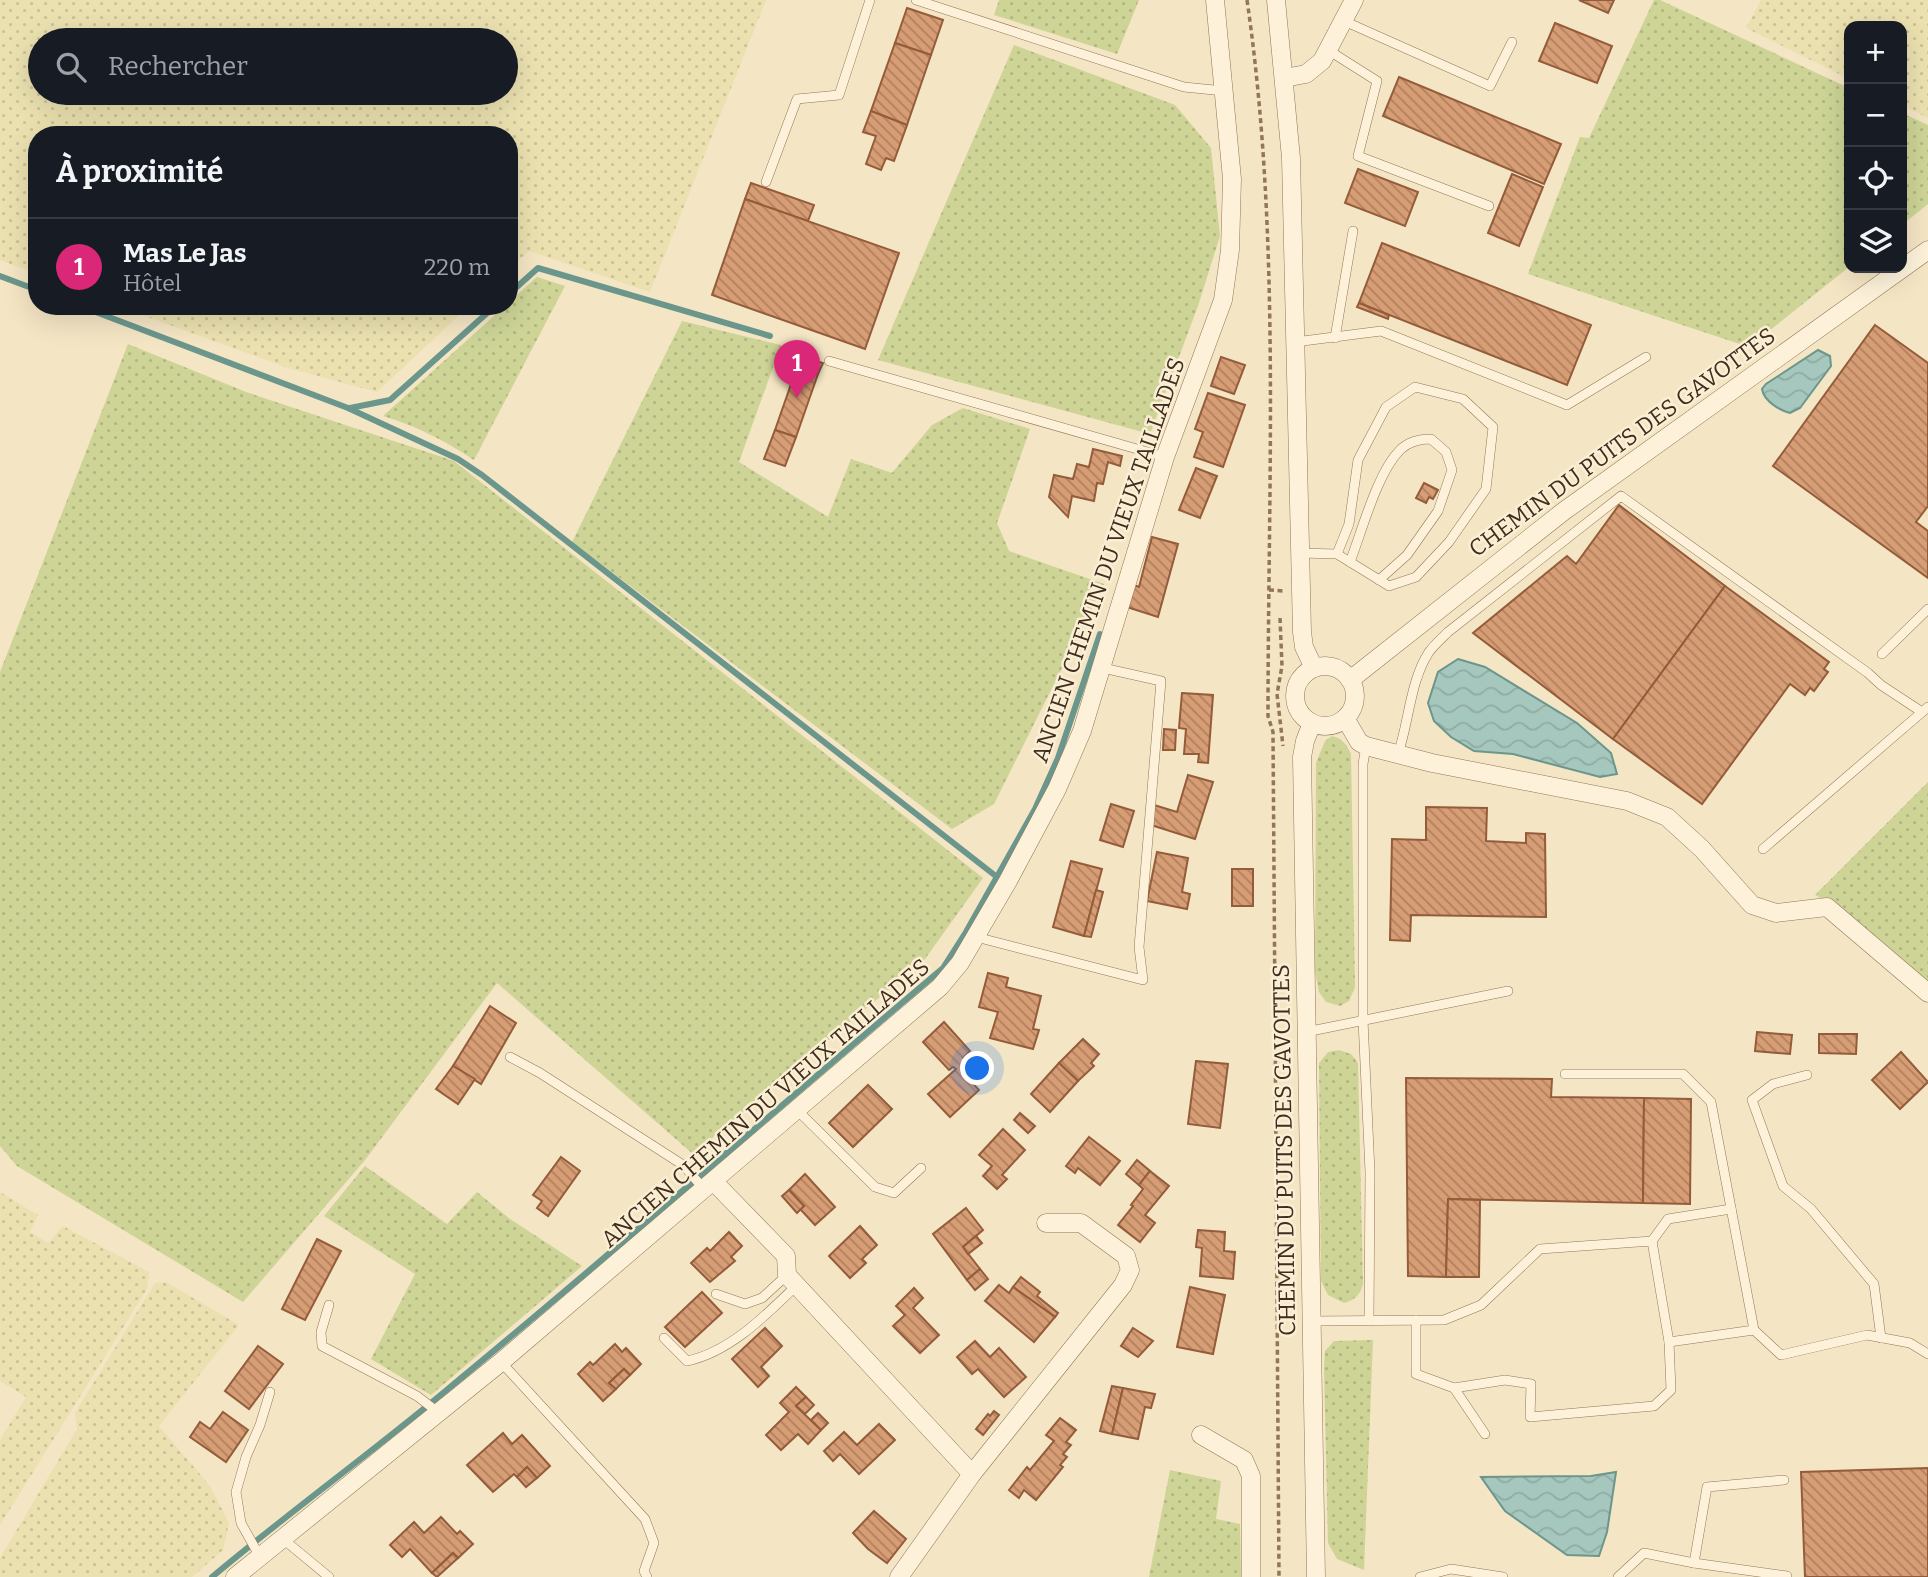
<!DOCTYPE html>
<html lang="fr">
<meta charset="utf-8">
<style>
:root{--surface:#171b24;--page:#20242c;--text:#f1f3f6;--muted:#9ea1a6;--line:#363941;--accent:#db2777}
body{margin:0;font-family:Bitter,serif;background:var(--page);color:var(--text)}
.controls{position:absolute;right:21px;top:21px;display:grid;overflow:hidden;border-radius:14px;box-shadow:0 7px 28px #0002}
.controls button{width:63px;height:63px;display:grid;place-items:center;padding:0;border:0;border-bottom:2px solid var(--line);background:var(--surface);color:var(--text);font:35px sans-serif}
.you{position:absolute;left:978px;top:1069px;width:24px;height:24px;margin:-18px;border:5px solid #fff;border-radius:50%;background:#1a73e8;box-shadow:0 0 0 10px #1a73e833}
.badge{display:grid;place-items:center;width:46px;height:46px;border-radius:50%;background:var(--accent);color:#fff;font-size:23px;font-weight:700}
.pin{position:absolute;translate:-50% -58px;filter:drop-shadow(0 2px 4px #0008)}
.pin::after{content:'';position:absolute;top:37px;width:24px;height:21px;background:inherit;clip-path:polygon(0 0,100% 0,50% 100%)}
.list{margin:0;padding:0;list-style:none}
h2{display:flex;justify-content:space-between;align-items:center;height:91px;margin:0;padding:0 28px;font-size:30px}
h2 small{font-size:23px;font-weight:400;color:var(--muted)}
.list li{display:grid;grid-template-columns:46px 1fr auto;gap:21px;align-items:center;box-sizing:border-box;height:98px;padding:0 28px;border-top:2px solid var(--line)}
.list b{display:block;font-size:26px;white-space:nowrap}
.list p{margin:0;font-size:23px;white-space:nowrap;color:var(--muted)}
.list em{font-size:23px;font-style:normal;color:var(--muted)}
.icon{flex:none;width:38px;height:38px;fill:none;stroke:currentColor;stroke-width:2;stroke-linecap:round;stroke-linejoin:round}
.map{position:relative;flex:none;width:1928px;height:1577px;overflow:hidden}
.search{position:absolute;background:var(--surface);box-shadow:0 7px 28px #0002;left:28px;top:28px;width:490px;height:77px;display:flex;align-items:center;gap:18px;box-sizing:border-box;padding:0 24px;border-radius:38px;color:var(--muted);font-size:26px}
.panel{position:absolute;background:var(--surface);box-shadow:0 7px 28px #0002;left:28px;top:126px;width:490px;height:189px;border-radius:28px}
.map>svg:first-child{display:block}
</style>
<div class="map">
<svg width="1928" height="1577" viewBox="0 0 1928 1577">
<defs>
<pattern id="farmland-dots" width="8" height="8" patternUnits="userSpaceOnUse" patternTransform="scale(1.75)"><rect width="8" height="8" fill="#ebe1b0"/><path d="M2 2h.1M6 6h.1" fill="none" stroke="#cbc197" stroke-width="1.8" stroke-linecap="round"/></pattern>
<pattern id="grass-dots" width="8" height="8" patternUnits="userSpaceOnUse" patternTransform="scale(1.75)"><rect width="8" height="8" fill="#cdd496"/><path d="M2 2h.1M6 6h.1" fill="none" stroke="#b1b681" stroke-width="1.8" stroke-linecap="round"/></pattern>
<pattern id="water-waves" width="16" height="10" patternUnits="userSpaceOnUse" patternTransform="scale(1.75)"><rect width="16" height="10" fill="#a6c7bd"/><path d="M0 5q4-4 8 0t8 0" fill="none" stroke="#90aba2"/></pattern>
<pattern id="building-back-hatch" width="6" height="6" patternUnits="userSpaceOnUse" patternTransform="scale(1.75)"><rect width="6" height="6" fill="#d79d75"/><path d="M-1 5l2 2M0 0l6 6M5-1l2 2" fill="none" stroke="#b0805f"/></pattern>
</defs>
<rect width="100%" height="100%" fill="#f4e5c4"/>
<g fill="url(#farmland-dots)" fill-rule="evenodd">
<path d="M 0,0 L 766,0 L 650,292 L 529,251 L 509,269 L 509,135 L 37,135 L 37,274 L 0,260 ZM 40,40 L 506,40 L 506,93 L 40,93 Z"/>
<polygon points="1761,0 1928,0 1928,118 1902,105 1902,26 1849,26 1849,79 1746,28"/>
<polygon points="118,306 469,306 377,392 288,368"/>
<polygon points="0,1192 38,1215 30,1232 48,1243 63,1226 149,1272 147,1289 0,1525 0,1440 26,1397 0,1381"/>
<polygon points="166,1282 239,1325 159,1426 210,1486 229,1523 223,1550 192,1577 0,1577 0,1558 77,1429 75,1413 155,1283"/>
</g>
<g fill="url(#grass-dots)">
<polygon points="999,0 1139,0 1117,54 994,15"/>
<polygon points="1654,0 1660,0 1849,88 1849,267 1749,347 1528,274 1580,137 1589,138"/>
<polygon points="1014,45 1175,105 1211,148 1220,236 1198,306 1150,434 878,360"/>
<polygon points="1902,113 1928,125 1928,204 1902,225"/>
<path d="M 537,277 L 565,286 L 474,460 C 445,441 417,426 383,416 L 505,306 L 509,306 L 509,302 Z"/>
<polygon points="682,321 781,345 739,462 828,517 851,459 892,473 932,425 963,408 1030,429 997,523 1009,551 1104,584 994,804 952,829 572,542"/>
<polygon points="128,344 246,392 454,461 983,878 925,959 693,1154 497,983 365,1160 243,1302 17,1166 0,1146 0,672"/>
<path d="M 1332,736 C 1343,739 1346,744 1351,754 L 1355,987 L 1349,1001 L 1340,1006 L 1326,1002 L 1319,992 L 1315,971 L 1316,763 L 1325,741 Z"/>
<polygon points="1928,782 1928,982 1829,902 1815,895"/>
<path d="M 1339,1050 L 1351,1054 L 1358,1063 L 1363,1284 C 1360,1295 1355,1300 1344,1303 L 1328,1295 L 1321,1281 L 1319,1063 L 1328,1052 Z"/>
<polygon points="365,1166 447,1224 477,1192 510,1219 582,1266 431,1395 371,1359 415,1274 324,1216"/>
<polygon points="1373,1340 1364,1570 1337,1559 1328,1543 1324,1367 1325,1351 1334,1341"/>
<polygon points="1170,1470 1221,1481 1216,1519 1240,1524 1241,1577 1149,1577"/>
</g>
<g fill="url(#water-waves)" stroke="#6b968b" stroke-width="2">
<path d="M 1818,350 L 1830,356 L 1831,366 L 1800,408 L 1790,413 C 1779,410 1764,401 1762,389 L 1766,384 Z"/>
<polygon points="1458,659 1485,667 1577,723 1611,753 1617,774 1600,777 1513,754 1474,751 1451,737 1434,721 1428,703 1438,672"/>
<polygon points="1616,1472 1607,1532 1599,1556 1567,1555 1505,1511 1481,1477 1591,1476"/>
</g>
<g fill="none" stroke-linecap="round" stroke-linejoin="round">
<g stroke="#6b968b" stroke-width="6">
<polyline points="0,276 37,290"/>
<polyline points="509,294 538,268 770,336"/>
<polyline points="80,306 348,408 458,459 482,475 997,877"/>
<polyline points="350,408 390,400 495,306"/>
<path d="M 212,1577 C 287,1514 367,1456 443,1393 C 612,1254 776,1109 943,968 L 966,932 L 1035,809 L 1058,758 L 1100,634"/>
</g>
</g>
<g fill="url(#building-back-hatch)" stroke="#945c3a" stroke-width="2">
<polygon points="1579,0 1614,0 1608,13"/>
<polygon points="907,8 943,20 931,55 895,43"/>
<polygon points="1555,23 1612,46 1597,83 1539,61"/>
<polygon points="895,43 931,55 907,125 871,111"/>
<polygon points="1399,77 1561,144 1544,184 1383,116"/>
<polygon points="871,111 907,125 894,161 886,158 881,170 866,164 876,136 863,132"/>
<polygon points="1358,169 1418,192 1405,226 1345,203"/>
<polygon points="1512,174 1543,187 1519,246 1488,233"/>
<polygon points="751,183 814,205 808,221 745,199"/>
<polygon points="745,199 899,253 865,349 712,295"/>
<polygon points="1382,243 1591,325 1567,385 1359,303"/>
<polygon points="1359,303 1389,315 1388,319 1357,307"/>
<polygon points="1875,325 1928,363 1928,506 1916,522 1928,531 1928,578 1773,466"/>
<polygon points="801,356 823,363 818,374 797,367"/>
<polygon points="1221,357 1245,365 1234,394 1211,386"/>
<polygon points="797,367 818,374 796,437 775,430"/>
<polygon points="1208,393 1245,405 1223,467 1194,457 1203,432 1195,429"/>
<polygon points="775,430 796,437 785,466 764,459"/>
<polygon points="1093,449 1122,456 1120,466 1108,462 1103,484 1097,483 1094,501 1072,496 1068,517 1049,497 1054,475 1073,479 1077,464 1089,467"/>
<polygon points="1196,468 1217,476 1200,518 1179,510"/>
<polygon points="1424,483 1438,490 1433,499 1429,497 1426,503 1416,498"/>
<polygon points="1619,505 1725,586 1613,739 1473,633 1567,556 1576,564"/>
<polygon points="1152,537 1178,544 1158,617 1127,607 1134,585 1139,587"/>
<polygon points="1725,586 1829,662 1824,669 1828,672 1814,691 1810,688 1805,695 1790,684 1702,804 1613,739"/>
<polygon points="1182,693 1213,695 1208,763 1198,762 1199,754 1184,754 1186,729 1179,728"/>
<polygon points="1164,729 1176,730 1175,750 1163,750"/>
<polygon points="1188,775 1213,782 1195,839 1148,824 1154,805 1177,812"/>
<polygon points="1111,804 1134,811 1123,847 1100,840"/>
<polygon points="1426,807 1487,808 1486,841 1526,843 1526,833 1545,834 1546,917 1411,915 1410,941 1390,940 1392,839 1426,840"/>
<polygon points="1157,852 1188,858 1182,892 1190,894 1187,909 1147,901"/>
<polygon points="1071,861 1102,869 1084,936 1053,927"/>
<rect x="1232" y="869" width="21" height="37"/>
<polygon points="1096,890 1103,892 1091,937 1084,936"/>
<polygon points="988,973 1008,978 1006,987 1041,996 1033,1029 1039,1030 1033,1049 990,1038 998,1012 979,1007"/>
<polygon points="490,1006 516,1023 481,1084 453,1066"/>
<polygon points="944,1022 970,1051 963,1058 970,1067 963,1073 979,1090 950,1117 928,1094 956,1069 953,1067 949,1070 923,1042"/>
<polygon points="1757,1032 1792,1035 1790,1054 1755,1051"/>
<polygon points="1819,1034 1857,1034 1856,1054 1819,1053"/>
<polygon points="1083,1039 1099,1054 1091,1063 1094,1066 1078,1081 1059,1063"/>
<polygon points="1901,1052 1928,1082 1900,1109 1872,1080"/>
<polygon points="1196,1061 1228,1064 1220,1128 1188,1124"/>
<polygon points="1059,1063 1078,1081 1050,1112 1031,1094"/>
<polygon points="453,1066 475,1079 458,1104 436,1089"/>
<polygon points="1406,1078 1552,1079 1551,1097 1644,1098 1643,1203 1448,1199 1446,1277 1408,1276"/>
<polygon points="868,1085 892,1109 853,1147 829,1123"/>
<polygon points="1644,1098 1691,1099 1690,1204 1643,1203"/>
<polygon points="1020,1113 1035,1126 1028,1133 1014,1120"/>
<polygon points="1003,1129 1025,1150 1002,1175 1007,1179 997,1189 983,1176 992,1166 979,1155"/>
<polygon points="1089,1137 1120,1161 1100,1185 1078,1168 1075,1173 1066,1166"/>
<polygon points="561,1157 580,1171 548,1216 537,1208 542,1201 533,1195"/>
<polygon points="1137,1160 1150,1171 1139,1185 1126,1174"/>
<polygon points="1150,1171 1169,1186 1145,1215 1155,1223 1140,1242 1118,1225 1133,1206 1131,1205 1143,1189 1139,1185"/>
<polygon points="805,1174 835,1207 815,1225 800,1209 804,1206 789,1190"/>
<polygon points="789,1190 804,1206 797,1213 782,1196"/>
<polygon points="1448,1199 1480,1200 1479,1277 1446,1277"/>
<polygon points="966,1208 983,1230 963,1247 980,1269 967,1280 933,1234"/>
<polygon points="860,1226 877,1245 862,1259 866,1263 850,1278 829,1256"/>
<polygon points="1198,1230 1225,1232 1224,1251 1235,1252 1233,1279 1200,1276 1202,1248 1196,1247"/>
<polygon points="729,1232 742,1246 731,1257 735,1261 710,1282 691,1263 707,1248 710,1251"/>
<polygon points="976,1236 982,1243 968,1254 963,1247"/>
<polygon points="317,1239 341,1251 305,1320 282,1309"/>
<polygon points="980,1269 988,1279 975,1290 967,1280"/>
<polygon points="1021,1277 1040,1292 1037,1296 1058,1313 1055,1317 1013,1287"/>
<polygon points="999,1285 1009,1293 1013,1287 1055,1317 1034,1342 985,1301"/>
<polygon points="1190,1287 1225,1295 1213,1354 1177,1347"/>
<polygon points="914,1288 923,1298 913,1308 939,1335 920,1353 893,1326 905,1315 896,1306"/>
<polygon points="702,1292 722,1313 685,1347 665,1327"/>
<polygon points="765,1328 782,1346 761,1367 769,1376 758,1387 732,1359"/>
<polygon points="1133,1328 1153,1341 1138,1357 1121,1346"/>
<polygon points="975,1341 990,1357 999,1348 1026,1377 1004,1397 978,1369 972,1374 957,1357"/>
<polygon points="615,1344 622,1352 626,1348 641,1364 630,1375 624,1369 609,1383 616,1389 603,1401 578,1374 590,1362 593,1365"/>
<polygon points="258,1346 283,1364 249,1409 225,1391"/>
<polygon points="624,1369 630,1375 616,1389 609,1383"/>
<polygon points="1112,1386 1123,1388 1112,1434 1100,1431"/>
<polygon points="796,1387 806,1397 796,1406 821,1430 808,1444 798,1434 781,1450 766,1435 789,1412 780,1403"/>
<polygon points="1123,1388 1155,1394 1151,1408 1145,1407 1138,1439 1112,1434"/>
<polygon points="806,1397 814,1405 805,1414 796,1406"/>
<polygon points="994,1411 999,1415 983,1435 976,1429 988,1414 990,1416"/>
<polygon points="223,1412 248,1430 226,1462 190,1437 200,1422 210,1429"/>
<polygon points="818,1413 828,1423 821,1430 811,1420"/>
<polygon points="1060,1418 1076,1430 1066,1442 1071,1445 1063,1454 1067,1457 1060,1465 1063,1467 1036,1500 1024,1490 1019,1498 1009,1490 1027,1467 1030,1470 1054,1441 1046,1435"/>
<polygon points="879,1424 895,1440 859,1474 840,1454 833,1461 824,1451 844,1432 857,1445"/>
<polygon points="503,1433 512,1444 522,1435 550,1466 537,1478 527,1467 517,1477 514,1474 493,1492 467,1465"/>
<polygon points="527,1467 537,1478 526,1487 517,1477"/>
<polygon points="1928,1468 1928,1577 1805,1577 1801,1472"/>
<polygon points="874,1511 906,1539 887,1563 868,1549 853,1533"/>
<polygon points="441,1517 457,1534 460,1531 473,1544 458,1558 453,1553 432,1573 410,1549 402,1557 390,1545 414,1522 424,1533"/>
<polygon points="453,1553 458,1558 437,1577 432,1573"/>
</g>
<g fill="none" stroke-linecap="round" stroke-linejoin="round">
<defs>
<g id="service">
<polyline points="916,0 1184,87 1224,91"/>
<polyline points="1344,21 1490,86 1512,42"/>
<polyline points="1328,50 1377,81 1358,156 1489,206"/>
<polyline points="766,182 797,99 839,95 870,0"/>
<polyline points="1335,338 1353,231"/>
<polyline points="1295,342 1381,331 1567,405 1646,357"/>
<polyline points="829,361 1165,457"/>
<polyline points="1300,553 1337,554 1389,586 1416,577 1449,542 1486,489 1493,427 1463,399 1415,387 1386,407 1358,460 1349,524 1337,554"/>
<path d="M 1350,562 C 1362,531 1377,473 1400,450 C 1409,441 1420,439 1431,439 L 1446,452 L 1452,470 L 1438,511 L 1407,555 L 1379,580"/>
<polyline points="1882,654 1928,609"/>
<polyline points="1366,746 1363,764 1363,1020 1370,1172 1369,1321"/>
<path d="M 1398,754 C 1409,722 1410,681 1429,652 C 1434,645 1442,638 1448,632 L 1621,496 L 1868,673 L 1881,685 L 1922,712"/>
<polyline points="1763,849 1928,707"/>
<polyline points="976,937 1143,980 1139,947 1161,681 1103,668"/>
<polyline points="1306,1032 1508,991"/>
<polyline points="510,1057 540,1073 683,1165 704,1189"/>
<polyline points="1565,1074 1683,1074 1711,1102 1754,1330 1781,1355 1867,1335 1910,1343 1928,1354"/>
<polyline points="1807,1075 1773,1084 1752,1100 1783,1186 1811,1209 1874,1284 1881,1338"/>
<polyline points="797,1110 875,1187 894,1193 921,1168"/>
<polyline points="1652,1241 1668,1219 1731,1209"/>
<polyline points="716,1294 745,1304 762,1298 787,1275"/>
<polyline points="329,1305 321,1332 322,1346 417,1396 439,1413"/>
<polyline points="1416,1320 1416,1374 1454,1388 1485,1434"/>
<polyline points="1311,1321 1444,1320 1481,1305 1540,1249 1652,1241 1669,1342 1754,1330"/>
<path d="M 664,1338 L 687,1361 C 730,1352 766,1315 796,1286"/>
<polyline points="501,1362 645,1519 654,1543 644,1571 647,1577"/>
<polyline points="1454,1388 1505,1380 1531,1384 1530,1417 1654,1406 1671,1390 1669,1342"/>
<polyline points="283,1539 329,1577"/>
<polyline points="260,1557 241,1523 236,1492 246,1457 260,1425 270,1392"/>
<polyline points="1694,1563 1707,1487 1784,1480"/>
<polyline points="1420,1577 1451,1569 1503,1577"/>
<polyline points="1618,1577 1644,1553 1694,1563 1787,1576"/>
</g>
<g id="minor">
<polyline points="1276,0 1291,158 1302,632 1304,647 1314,668"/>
<polyline points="1284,78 1306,74 1322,61 1354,0"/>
<circle cx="1325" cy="696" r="30"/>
<polyline points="1350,680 1564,511 1928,250"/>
<polyline points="1345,718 1359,742 1366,746 1432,763 1627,801 1667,817 1702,849 1752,905 1776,913 1827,907 1928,993"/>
<polyline points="1312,723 1305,741 1302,757 1316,1577"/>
<polyline points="714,1182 786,1256 787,1275 972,1474 899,1577"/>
<polyline points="1201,1435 1244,1460 1251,1476 1251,1577"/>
<polyline points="972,1474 1123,1285 1130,1270 1126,1256 1081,1223 1046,1223"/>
<polyline points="235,1577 501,1362 940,987 960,963 1008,881 1057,789 1082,731 1165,457 1223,300 1230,250 1232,179 1215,0"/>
</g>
</defs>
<use href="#service" stroke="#927657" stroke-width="10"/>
<use href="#minor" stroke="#927657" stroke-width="19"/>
<g stroke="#927657" stroke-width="3.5" stroke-dasharray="5 3.5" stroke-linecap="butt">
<path d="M 1247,0 C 1281,233 1268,480 1268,716 L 1273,732 L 1279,1577"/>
<polyline points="1269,590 1284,591"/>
<polyline points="1280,618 1282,666 1277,694 1283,746"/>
</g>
<use href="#service" stroke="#fdf2d9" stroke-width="9"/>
<use href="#minor" stroke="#fdf2d9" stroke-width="18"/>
</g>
<g text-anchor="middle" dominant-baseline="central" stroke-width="5" stroke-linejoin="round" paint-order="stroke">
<g font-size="23" fill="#402d1d" stroke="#faefd5">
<text transform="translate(1622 442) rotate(-36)">CHEMIN DU PUITS DES GAVOTTES</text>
<text transform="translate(1108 560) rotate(-71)">ANCIEN CHEMIN DU VIEUX TAILLADES</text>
<text transform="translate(765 1103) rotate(-41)">ANCIEN CHEMIN DU VIEUX TAILLADES</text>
<text transform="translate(1284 1150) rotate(-91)">CHEMIN DU PUITS DES GAVOTTES</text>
</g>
</g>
</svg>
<div class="controls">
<button>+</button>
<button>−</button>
<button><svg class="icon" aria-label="locate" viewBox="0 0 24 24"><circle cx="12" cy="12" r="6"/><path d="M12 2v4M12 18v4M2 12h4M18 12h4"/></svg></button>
<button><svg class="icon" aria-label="layers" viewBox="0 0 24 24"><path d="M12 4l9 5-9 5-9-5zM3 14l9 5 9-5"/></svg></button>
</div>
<div class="you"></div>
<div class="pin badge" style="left:797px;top:398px">1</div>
<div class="search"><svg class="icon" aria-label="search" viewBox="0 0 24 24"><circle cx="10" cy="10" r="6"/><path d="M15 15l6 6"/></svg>Rechercher</div>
<section class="panel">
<h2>À proximité<small></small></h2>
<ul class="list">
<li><span class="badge">1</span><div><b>Mas Le Jas</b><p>Hôtel</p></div><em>220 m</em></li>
</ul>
</section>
</div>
